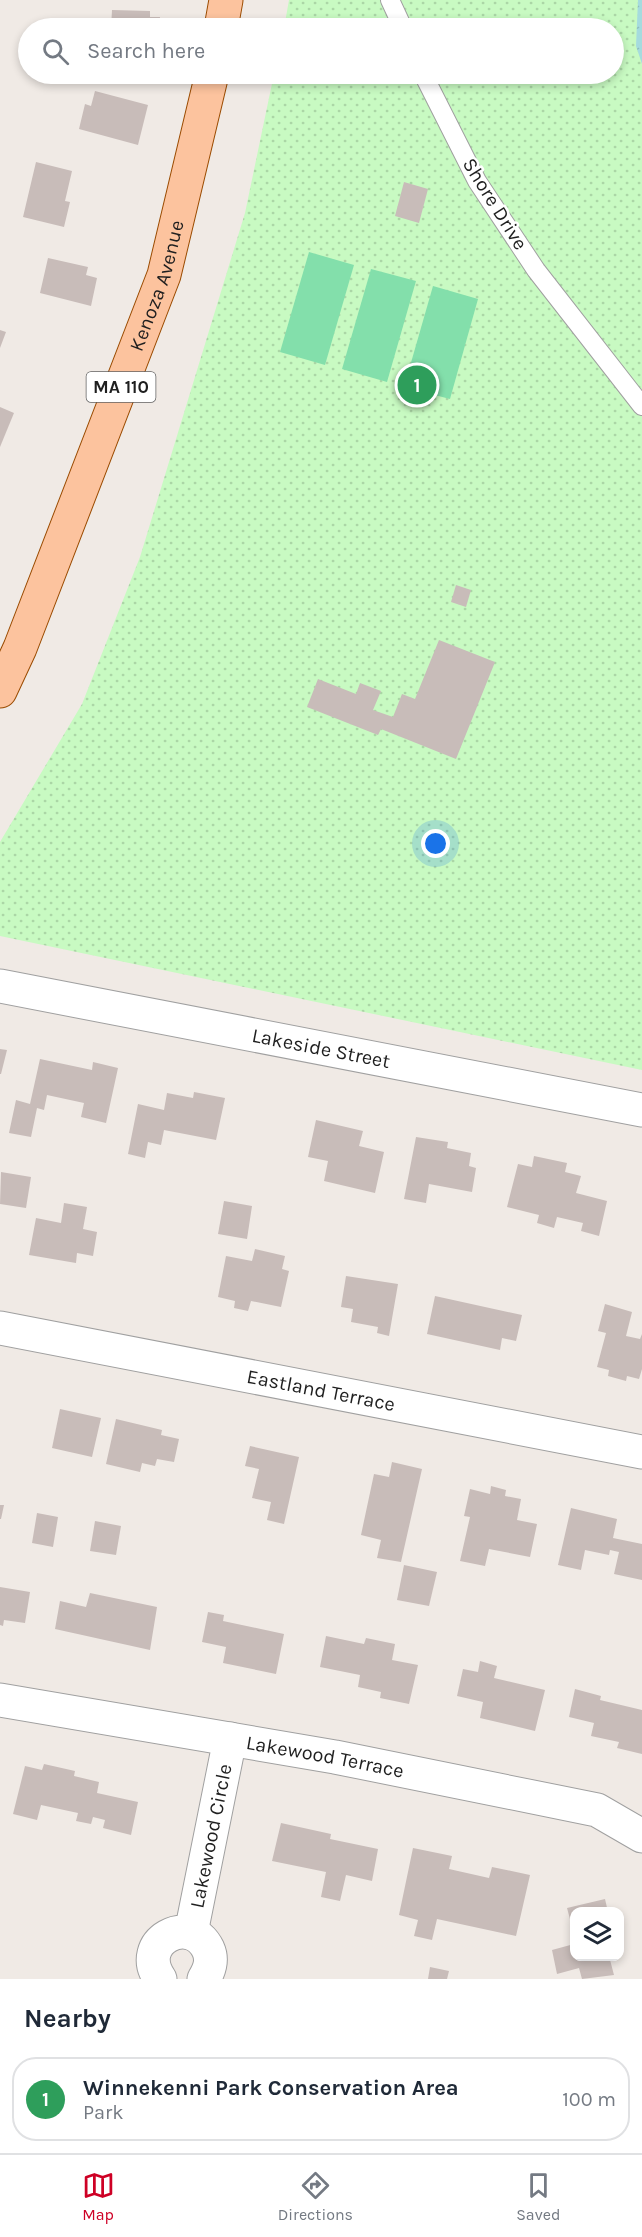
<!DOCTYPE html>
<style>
:root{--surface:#fff;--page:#f6f6f7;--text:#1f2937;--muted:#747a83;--line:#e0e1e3;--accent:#ce0025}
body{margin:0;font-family:Karla,sans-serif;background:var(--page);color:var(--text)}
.controls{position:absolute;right:18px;bottom:18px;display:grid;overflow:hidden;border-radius:12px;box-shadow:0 3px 9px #0003}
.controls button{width:54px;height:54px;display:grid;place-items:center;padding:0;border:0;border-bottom:2px solid var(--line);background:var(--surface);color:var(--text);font:30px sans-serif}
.you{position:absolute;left:436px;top:844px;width:21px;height:21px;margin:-15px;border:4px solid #fff;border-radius:50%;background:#1a73e8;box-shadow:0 0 0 9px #1a73e833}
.badge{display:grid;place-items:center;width:39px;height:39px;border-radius:50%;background:var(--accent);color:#fff;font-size:20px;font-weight:700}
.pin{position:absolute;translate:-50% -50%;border:3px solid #fff;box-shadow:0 2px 6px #0006}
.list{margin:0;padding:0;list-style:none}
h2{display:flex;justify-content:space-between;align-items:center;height:78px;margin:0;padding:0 24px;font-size:26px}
h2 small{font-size:20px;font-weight:400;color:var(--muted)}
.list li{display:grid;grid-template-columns:39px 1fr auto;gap:18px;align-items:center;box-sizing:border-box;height:84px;margin:0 12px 12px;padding:0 12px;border:2px solid var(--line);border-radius:24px}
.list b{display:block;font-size:22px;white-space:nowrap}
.list p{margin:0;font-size:20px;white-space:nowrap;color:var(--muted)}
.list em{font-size:20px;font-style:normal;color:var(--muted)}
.icon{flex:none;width:33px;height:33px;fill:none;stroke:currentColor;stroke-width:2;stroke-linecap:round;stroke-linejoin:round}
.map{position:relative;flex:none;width:642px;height:1979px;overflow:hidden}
.search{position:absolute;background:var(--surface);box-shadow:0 3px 9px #0003;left:18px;right:18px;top:18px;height:66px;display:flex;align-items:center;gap:15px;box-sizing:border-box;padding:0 21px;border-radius:33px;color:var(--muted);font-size:22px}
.sheet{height:174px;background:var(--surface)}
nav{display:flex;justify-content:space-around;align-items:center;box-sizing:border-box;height:84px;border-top:2px solid var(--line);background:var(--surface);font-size:16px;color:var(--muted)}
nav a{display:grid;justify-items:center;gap:3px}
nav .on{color:var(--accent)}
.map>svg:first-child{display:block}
</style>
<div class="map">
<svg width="642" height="1979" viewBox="0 0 642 1979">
<defs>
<pattern id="park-dots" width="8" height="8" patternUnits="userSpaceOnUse" patternTransform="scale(1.5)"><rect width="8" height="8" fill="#c8fac2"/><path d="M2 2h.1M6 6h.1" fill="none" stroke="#abd6a6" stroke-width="1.8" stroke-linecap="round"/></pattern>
<pattern id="water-ripples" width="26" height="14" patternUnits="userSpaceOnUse" patternTransform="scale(1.5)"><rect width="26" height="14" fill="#a5dbde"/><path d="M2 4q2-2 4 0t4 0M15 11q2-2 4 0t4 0" fill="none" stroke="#8ebcbe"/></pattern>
</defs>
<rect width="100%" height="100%" fill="#f0eae5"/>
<polygon fill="url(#park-dots)" points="289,0 642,0 642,1070 0,936 0,842 82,704 140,557 245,213 274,74 614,74 614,28 284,28"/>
<g fill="#83dfab">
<polygon points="309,252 354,265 325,365 280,352"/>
<polygon points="371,269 416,281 387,382 342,369"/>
<polygon points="433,286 478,299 450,399 404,387"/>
</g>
<polygon fill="url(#water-ripples)" points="638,0 642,0 642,64 636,46"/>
<g fill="#c8bcb9">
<polygon points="112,10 150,11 150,17 160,17 159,28 111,28"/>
<polygon points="95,91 148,105 138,145 79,129 85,104 91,106"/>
<polygon points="36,162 72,171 65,201 70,202 64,227 23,217"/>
<polygon points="404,182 428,189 419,223 395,216"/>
<polygon points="48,258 88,267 86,275 97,278 91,306 40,293"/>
<polygon points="0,330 6,332 0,348"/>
<polygon points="0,407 14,413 0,447"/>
<polygon points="456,585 471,590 466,607 451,602"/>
<polygon points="439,640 495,662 456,759 381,729 378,735 307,707 318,679 356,694 360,683 381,691 373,710 393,717 402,694 415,699"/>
<polygon points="0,1049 7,1050 1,1074 0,1074"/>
<polygon points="40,1059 92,1070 93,1062 118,1068 106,1123 81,1117 84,1103 47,1095 44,1110 37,1108 31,1137 9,1133 16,1100 30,1104"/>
<polygon points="194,1092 225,1098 216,1140 164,1130 161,1145 148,1142 145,1158 128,1154 138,1104 164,1110 167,1093 193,1098"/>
<polygon points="316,1120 363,1131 359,1146 384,1152 375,1193 324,1181 328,1161 308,1157"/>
<polygon points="416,1137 448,1142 447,1148 471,1153 469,1166 476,1168 472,1192 429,1184 426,1203 404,1199"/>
<polygon points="534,1156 567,1163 565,1172 581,1176 576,1193 607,1201 599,1236 581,1231 583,1223 557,1217 554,1228 537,1223 539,1215 507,1207 518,1164 532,1167"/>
<polygon points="1,1172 31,1177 26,1208 0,1204"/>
<polygon points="224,1201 252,1206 247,1239 218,1234"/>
<polygon points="64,1203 87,1207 83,1229 97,1232 93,1256 77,1253 76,1263 29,1255 36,1218 61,1223"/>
<polygon points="255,1249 285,1256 282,1269 289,1271 281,1307 251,1301 248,1311 234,1308 235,1301 218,1297 226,1256 252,1261"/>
<polygon points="346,1276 398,1284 389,1336 377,1333 378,1327 351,1322 353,1309 341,1307"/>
<polygon points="435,1296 522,1315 516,1341 502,1338 500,1350 427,1334"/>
<polygon points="605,1304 632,1312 626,1336 640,1339 642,1334 642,1369 639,1379 627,1376 626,1381 608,1376 609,1370 597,1367 606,1333 598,1331"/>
<polygon points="60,1409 101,1418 92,1457 52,1448"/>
<polygon points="116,1419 162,1430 161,1435 179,1439 174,1462 157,1459 155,1466 142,1463 140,1472 106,1464"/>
<polygon points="250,1446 299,1457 284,1524 267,1520 271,1502 252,1498 259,1469 245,1466"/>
<polygon points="392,1462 422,1469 401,1562 377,1558 381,1540 361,1535 374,1474 389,1477"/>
<polygon points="491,1486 506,1490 505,1496 521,1499 517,1520 537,1524 530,1557 489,1549 485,1566 460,1561 470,1517 464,1516 470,1489 490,1494"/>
<polygon points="0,1505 4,1505 1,1519 0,1519"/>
<polygon points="571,1508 617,1519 613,1538 642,1544 642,1580 614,1574 619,1552 610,1550 609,1555 585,1550 581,1570 558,1565"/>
<polygon points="37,1513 58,1517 53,1547 32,1543"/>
<polygon points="95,1521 121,1526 116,1555 90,1551"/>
<polygon points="404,1565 437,1572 429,1606 397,1600"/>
<polygon points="0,1587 30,1592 25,1623 4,1620 3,1626 0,1625"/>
<polygon points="90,1593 157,1607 150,1650 55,1629 60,1601 86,1607"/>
<polygon points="208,1612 224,1615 223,1621 284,1634 276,1674 223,1663 226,1647 202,1642"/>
<polygon points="326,1636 364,1644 366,1638 395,1644 392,1660 418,1665 409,1704 380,1698 381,1692 358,1687 360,1675 320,1667"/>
<polygon points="480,1661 497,1666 494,1678 545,1690 535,1731 480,1718 483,1702 457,1696 463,1669 478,1672"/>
<polygon points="575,1689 601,1696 600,1700 642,1710 642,1754 617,1748 619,1742 591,1736 594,1723 569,1717"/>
<polygon points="44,1764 75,1771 74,1776 99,1782 97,1793 138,1802 131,1835 103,1828 105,1820 93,1817 91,1824 76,1821 78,1813 41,1805 37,1820 13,1814 25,1766 42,1770"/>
<polygon points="281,1823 331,1834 330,1839 378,1849 372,1881 346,1875 340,1901 321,1897 326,1872 272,1861"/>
<polygon points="413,1848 452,1856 449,1869 489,1878 492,1867 530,1875 516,1936 437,1919 432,1940 414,1936 418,1920 399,1915"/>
<polygon points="605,1899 608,1912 574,1912 574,1934 567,1908"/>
<polygon points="574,1944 574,1956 609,1956 614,1975 582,1979 579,1968 557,1974 552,1950"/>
<polygon points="430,1967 449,1971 447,1979 428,1979"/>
</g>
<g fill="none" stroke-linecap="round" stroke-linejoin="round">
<defs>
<g id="service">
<polyline points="390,0 403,28"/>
<polyline points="423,74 477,181 536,270 642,406"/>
</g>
<g id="minor">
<path id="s1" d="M 0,986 L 642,1110"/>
<path id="s2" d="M 0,1328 L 642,1452"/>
<path id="s3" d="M 0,1700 L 335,1757 L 597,1810 L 642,1836"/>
<path id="s4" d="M 191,1933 L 230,1739"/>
<path d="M 160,1979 C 134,1942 190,1912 208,1949 C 213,1960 210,1969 204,1979"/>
</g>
<g id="primary">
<polyline points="221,28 226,0"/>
<path id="s5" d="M 0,691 L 20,648 L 164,275 L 212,74"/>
</g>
</defs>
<use href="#service" stroke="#a0a0a0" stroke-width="20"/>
<use href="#minor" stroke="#a0a0a0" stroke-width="35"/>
<use href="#primary" stroke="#9a4b00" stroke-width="35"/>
<use href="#service" stroke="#fff" stroke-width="18"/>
<use href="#minor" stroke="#fff" stroke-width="33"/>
<use href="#primary" stroke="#fcc39e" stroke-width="33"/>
</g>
<g text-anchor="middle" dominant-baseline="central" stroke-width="5" stroke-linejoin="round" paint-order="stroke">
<rect fill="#fff" stroke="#626262" stroke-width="1.5" x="86.5" y="372" width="69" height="30" rx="4.5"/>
<g font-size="18" font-weight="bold" fill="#1f1f1f">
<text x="121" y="387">MA 110</text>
</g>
<g font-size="20" fill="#1f1f1f" stroke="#fff">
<text transform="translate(495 204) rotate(58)">Shore Drive</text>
<text stroke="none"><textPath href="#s5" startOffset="435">Kenoza Avenue</textPath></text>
<text stroke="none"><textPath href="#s1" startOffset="327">Lakeside Street</textPath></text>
<text stroke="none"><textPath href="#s2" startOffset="327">Eastland Terrace</textPath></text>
<text stroke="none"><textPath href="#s3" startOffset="330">Lakewood Terrace</textPath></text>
<text stroke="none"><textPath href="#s4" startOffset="99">Lakewood Circle</textPath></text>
</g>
</g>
</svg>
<div class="controls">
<button><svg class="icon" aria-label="layers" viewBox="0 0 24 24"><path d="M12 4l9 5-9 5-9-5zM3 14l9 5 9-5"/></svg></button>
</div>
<div class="you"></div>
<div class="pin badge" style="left:417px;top:385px;background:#2e9e5b">1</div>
<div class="search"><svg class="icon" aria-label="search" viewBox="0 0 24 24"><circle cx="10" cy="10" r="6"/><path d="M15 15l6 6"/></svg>Search here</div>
</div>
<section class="sheet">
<h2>Nearby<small></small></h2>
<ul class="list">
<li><span class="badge" style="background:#2e9e5b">1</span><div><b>Winnekenni Park Conservation Area</b><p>Park</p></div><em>100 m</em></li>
</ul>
</section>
<nav>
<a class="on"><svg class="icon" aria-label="map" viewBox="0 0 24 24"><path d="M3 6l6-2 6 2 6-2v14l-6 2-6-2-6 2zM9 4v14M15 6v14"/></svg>Map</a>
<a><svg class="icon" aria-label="directions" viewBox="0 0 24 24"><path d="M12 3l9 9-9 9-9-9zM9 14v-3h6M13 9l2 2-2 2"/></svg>Directions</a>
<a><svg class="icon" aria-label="saved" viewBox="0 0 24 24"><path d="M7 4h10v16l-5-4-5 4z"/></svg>Saved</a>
</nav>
